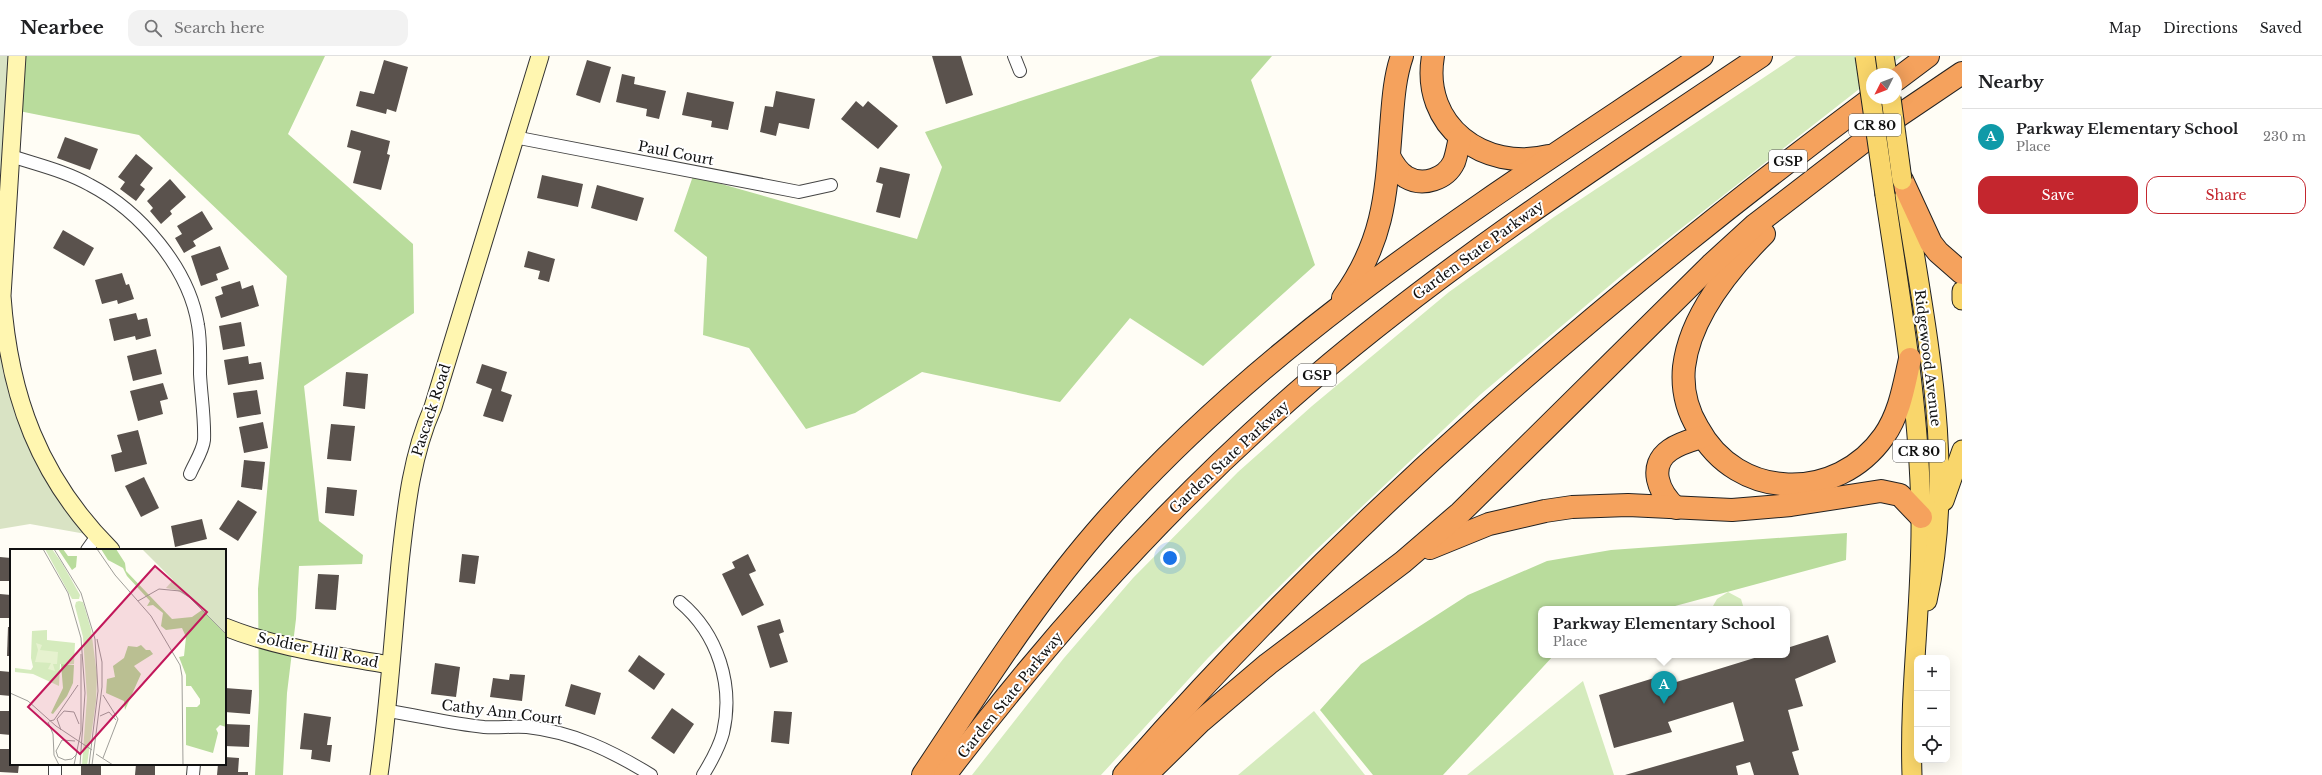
<!DOCTYPE html>
<meta charset="utf-8">
<style>
:root{--surface:#fff;--page:#f2f2f2;--text:#202124;--muted:#757577;--line:#e0e0e0;--accent:#c4262e}
body{margin:0;font-family:"Libre Baskerville",serif;background:var(--page);color:var(--text)}
.controls{position:absolute;right:12px;bottom:12px;display:grid;overflow:hidden;border-radius:8px;box-shadow:0 4px 16px #0002}
.controls button{width:36px;height:36px;display:grid;place-items:center;padding:0;border:0;border-bottom:1px solid var(--line);background:var(--surface);color:var(--text);font:20px sans-serif}
.compass{position:absolute;left:1866px;top:12px;width:36px;height:36px;border-radius:50%;background:var(--surface);box-shadow:0 4px 16px #0002;rotate:228deg}
.you{position:absolute;left:1170px;top:502px;width:14px;height:14px;margin:-10px;border:3px solid #fff;border-radius:50%;background:#1a73e8;box-shadow:0 0 0 6px #1a73e833}
.badge{display:grid;place-items:center;width:26px;height:26px;border-radius:50%;background:var(--accent);color:#fff;font-size:13px;font-weight:700}
.pin{position:absolute;translate:-50% -33px;filter:drop-shadow(0 1px 2px #0008)}
.pin::after{content:'';position:absolute;top:21px;width:14px;height:12px;background:inherit;clip-path:polygon(0 0,100% 0,50% 100%)}
.popup{position:absolute;left:1538px;top:550px;width:252px;height:52px;box-sizing:border-box;display:grid;place-content:center;border-radius:8px;background:var(--surface);filter:drop-shadow(0 1px 3px #0005);font-size:13px;white-space:nowrap;color:var(--muted)}
.popup b{font-size:15px;color:var(--text)}
.popup::after{content:'';position:absolute;left:50%;top:100%;margin-left:-8px;border:8px solid transparent;border-top-color:var(--surface)}
.list{margin:0;padding:0;list-style:none}
h2{display:flex;justify-content:space-between;align-items:center;height:52px;margin:0;padding:0 16px;font-size:17px}
h2 small{font-size:13px;font-weight:400;color:var(--muted)}
.list li{display:grid;grid-template-columns:26px 1fr auto;gap:12px;align-items:center;box-sizing:border-box;height:56px;padding:0 16px;border-top:1px solid var(--line)}
.list b{display:block;font-size:15px;white-space:nowrap}
.list p{margin:0;font-size:13px;white-space:nowrap;color:var(--muted)}
.list em{font-size:13px;font-style:normal;color:var(--muted)}
.actions{display:flex;gap:8px;padding:12px 16px}
.actions a{flex:1;padding:9px 0;border:1px solid var(--accent);border-radius:12px;text-align:center;font-size:14px;color:var(--accent)}
.actions .main{background:var(--accent);color:#fff}
.icon{flex:none;width:22px;height:22px;fill:none;stroke:currentColor;stroke-width:2;stroke-linecap:round;stroke-linejoin:round}
.map{position:relative;flex:none;width:1962px;height:719px;overflow:hidden}
header{display:flex;align-items:center;gap:24px;box-sizing:border-box;height:56px;padding:0 20px;background:var(--surface);border-bottom:1px solid var(--line)}
header strong{font-size:19px}
nav{display:flex;gap:22px;margin-inline-start:auto;font-size:14px}
.search{width:280px;height:36px;background:var(--page);display:flex;align-items:center;gap:10px;box-sizing:border-box;padding:0 14px;border-radius:12px;color:var(--muted);font-size:15px}
main{display:flex}
aside{flex:1;background:var(--surface)}
.map>svg:first-child{display:block}
</style>
<header>
<strong>Nearbee</strong>
<div class="search"><svg class="icon" aria-label="search" viewBox="0 0 24 24"><circle cx="10" cy="10" r="6"/><path d="M15 15l6 6"/></svg>Search here</div>
<nav><a>Map</a><a>Directions</a><a>Saved</a></nav>
</header>
<main>
<div class="map">
<svg width="1962" height="719" viewBox="0 0 1962 719">
<rect width="100%" height="100%" fill="#fffdf5"/>
<g fill="#d5ebbd">
<polygon points="1796,0 1902,0 1878,18 1872,18 1872,23 1628,214 1481,338 1316,494 1208,602 1101,719 972,719 1064,602 1133,522 1238,416 1312,350 1449,236 1554,161"/>
<polygon points="1728,536 1741,543 1744,553 1714,553 1713,550 1717,543"/>
<polygon points="1583,625 1614,719 1467,719"/>
<polygon points="1314,655 1365,719 1238,719"/>
</g>
<g fill="#b9dc9c">
<polygon points="17,0 325,0 288,78 413,188 414,257 304,330 319,465 363,499 362,508 299,510 296,563 287,637 283,719 255,719 259,644 258,533 287,220 139,79 14,54"/>
<polygon points="1160,0 1272,0 1251,24 1315,209 1203,310 1130,262 1060,346 922,316 855,357 806,373 749,292 703,279 707,201 674,175 693,120 917,183 942,111 925,76"/>
<polygon points="1847,477 1846,504 1664,553 1541,553 1541,599 1554,599 1443,719 1373,719 1320,654 1361,608 1468,539 1547,505 1611,494"/>
</g>
<polygon fill="#d9e3c4" points="0,0 17,0 2,240 21,352 97,480 30,468 0,473"/>
<g fill="#5a524d">
<polygon points="932,0 961,0 973,39 946,48"/>
<polygon points="384,4 408,11 396,56 387,53 386,58 356,50 360,35 374,38"/>
<polygon points="587,4 611,11 600,47 576,39"/>
<polygon points="622,18 635,21 634,28 666,35 659,63 646,60 647,53 616,46"/>
<polygon points="776,35 815,43 809,73 779,67 776,80 760,76 765,50 773,51"/>
<polygon points="687,36 734,46 728,74 711,71 712,65 682,59"/>
<polygon points="856,45 863,51 868,45 898,70 878,93 841,63"/>
<polygon points="351,74 390,85 387,98 390,99 381,134 353,127 361,95 347,91"/>
<polygon points="65,81 98,93 90,114 57,102"/>
<polygon points="136,98 153,112 140,129 145,133 136,145 120,133 125,126 118,121"/>
<polygon points="880,111 910,118 900,162 876,156 883,128 876,126"/>
<polygon points="542,119 583,128 578,151 537,142"/>
<polygon points="170,123 186,141 170,155 172,158 161,168 150,155 153,152 147,145"/>
<polygon points="597,129 644,142 637,165 591,152"/>
<polygon points="202,155 213,173 193,185 196,190 184,197 175,182 182,178 177,170"/>
<polygon points="63,174 94,192 84,210 53,192"/>
<polygon points="220,190 229,213 216,218 218,224 201,230 191,200"/>
<polygon points="528,195 555,203 549,226 538,223 540,215 524,211"/>
<polygon points="122,217 126,229 129,228 134,243 118,248 117,244 102,248 95,224"/>
<polygon points="240,225 242,233 253,229 259,250 221,262 215,241 223,238 221,231"/>
<polygon points="136,257 138,264 147,262 151,280 136,284 135,280 114,285 109,263"/>
<polygon points="241,266 245,290 223,294 219,270"/>
<polygon points="156,293 162,318 133,325 127,300"/>
<polygon points="248,300 249,308 261,306 264,323 228,329 224,304"/>
<polygon points="482,308 507,316 501,335 512,339 503,366 483,360 492,333 476,327"/>
<polygon points="346,316 368,318 365,353 343,350"/>
<polygon points="163,327 168,343 160,345 163,358 138,365 130,335"/>
<polygon points="257,334 261,358 237,362 233,337"/>
<polygon points="263,366 268,392 244,397 239,371"/>
<polygon points="331,368 355,370 351,405 327,403"/>
<polygon points="138,374 147,408 115,416 111,399 122,396 117,379"/>
<polygon points="244,404 265,406 262,434 241,431"/>
<polygon points="144,421 159,452 141,461 125,430"/>
<polygon points="327,431 357,434 354,460 325,457"/>
<polygon points="238,444 257,456 238,485 219,473"/>
<polygon points="202,463 207,483 175,491 171,470"/>
<polygon points="462,498 479,500 475,528 459,526"/>
<polygon points="748,498 756,515 749,518 764,549 742,560 722,518 735,512 732,506"/>
<polygon points="0,501 11,502 11,525 0,525"/>
<polygon points="318,518 339,519 336,554 315,553"/>
<polygon points="0,538 11,539 11,562 0,562"/>
<polygon points="780,563 784,576 779,578 788,606 770,612 757,570"/>
<polygon points="8,571 11,571 11,600 7,600"/>
<polygon points="1828,579 1836,606 1795,623 1803,650 1788,654 1799,694 1792,696 1799,719 1754,719 1750,706 1736,710 1738,719 1625,719 1744,685 1733,646 1668,666 1672,676 1614,692 1599,639 1654,622 1657,632 1764,599 1787,599 1787,592"/>
<polygon points="639,599 665,618 654,634 628,615"/>
<polygon points="435,607 460,611 456,641 431,638"/>
<polygon points="0,615 11,616 11,640 0,639"/>
<polygon points="510,618 525,619 522,645 490,641 493,622 509,624"/>
<polygon points="571,628 601,637 595,659 565,650"/>
<polygon points="225,632 252,634 250,658 225,656"/>
<polygon points="672,652 694,668 674,698 651,682"/>
<polygon points="0,655 11,655 11,679 0,678"/>
<polygon points="774,655 792,656 789,688 771,686"/>
<polygon points="304,657 331,661 327,689 332,689 330,706 311,703 312,694 300,693"/>
<polygon points="225,668 250,669 249,691 225,690"/>
<polygon points="0,693 11,693 11,708 19,708 18,717 0,716"/>
<polygon points="225,701 239,702 238,716 248,716 248,719 217,719 218,708 225,708"/>
<rect x="81" y="708" width="20" height="11"/>
<polygon points="136,708 155,708 155,719 135,719"/>
</g>
<g fill="none" stroke-linecap="round" stroke-linejoin="round">
<defs>
<g id="street">
<polyline points="1014,0 1020,15"/>
<polyline points="514,81 799,136 831,129"/>
<path d="M 11,100 C 38,109 65,115 90,129 C 140,155 189,212 198,269 C 201,285 200,302 200,318 C 201,339 205,363 204,384 C 203,395 194,408 190,418"/>
<polyline points="87,494 97,480"/>
<path d="M 680,546 C 718,578 734,629 723,677 C 719,692 711,706 703,719"/>
<path d="M 388,655 C 420,660 452,668 484,671 C 498,672 513,670 527,671 C 573,676 612,695 651,719"/>
<polyline points="55,719 55,708"/>
<polyline points="193,719 194,708"/>
</g>
<g id="secondary">
<path d="M 17,0 L 2,240 C 9,340 39,422 111,494"/>
<path d="M 225,571 C 277,592 334,599 389,609"/>
<path d="M 379,719 C 389,649 393,578 400,507 C 406,453 411,401 433,351 L 540,0"/>
</g>
<g id="primary">
<polyline points="1884,0 1887,18"/>
<path d="M 1885,139 C 1901,246 1920,354 1921,463 C 1922,548 1909,633 1912,719"/>
<path d="M 1905,139 C 1925,272 1957,411 1927,545"/>
<polyline points="1962,235 1962,244"/>
<polyline points="1944,445 1962,394"/>
</g>
<g id="highway">
<path d="M 1433,0 C 1421,70 1484,116 1549,100"/>
<polyline points="1896,24 1928,0"/>
<path d="M 1389,100 C 1393,108 1398,116 1406,121 C 1423,131 1446,123 1454,106 C 1457,98 1458,89 1460,82"/>
<polyline points="1902,124 1931,187 1938,196 1962,217"/>
<path d="M 1764,178 C 1729,213 1690,260 1684,311 C 1682,332 1687,354 1698,372 C 1737,445 1837,447 1884,380 C 1900,357 1904,329 1910,303"/>
<path d="M 1343,242 C 1384,185 1386,139 1391,72 C 1393,48 1394,23 1402,0"/>
<path d="M 1676,452 C 1659,437 1647,410 1670,394 C 1680,387 1692,384 1702,381"/>
<polyline points="1430,492 1489,468 1545,455 1572,451 1628,449 1732,454 1791,449 1881,435 1900,439 1921,461"/>
<path d="M 923,719 C 981,632 1036,544 1105,466 C 1274,275 1493,141 1702,0"/>
<path d="M 945,719 C 1055,574 1177,439 1315,321 C 1455,202 1609,102 1761,0"/>
<path d="M 1124,719 C 1345,465 1603,243 1872,42"/>
<polyline points="1146,719 1201,665 1268,608 1403,506 1460,457 1711,209 1755,169 1885,69 1962,17"/>
</g>
</defs>
<use href="#street" stroke="#444" stroke-width="14"/>
<use href="#secondary" stroke="#333" stroke-width="19"/>
<use href="#primary" stroke="#222" stroke-width="21"/>
<use href="#highway" stroke="#222" stroke-width="24"/>
<use href="#street" stroke="#fff" stroke-width="12"/>
<use href="#secondary" stroke="#fff6b0" stroke-width="17"/>
<use href="#primary" stroke="#f9d66b" stroke-width="19"/>
<use href="#highway" stroke="#f5a25d" stroke-width="22"/>
<defs>
<g id="primary-bridge">
<polyline points="1865,0 1885,139"/>
<polyline points="1891,42 1902,124"/>
</g>
</defs>
<use href="#primary-bridge" stroke="#222" stroke-width="21" stroke-linecap="butt"/>
<use href="#primary-bridge" stroke="#f9d66b" stroke-width="19"/>
</g>
<g text-anchor="middle" dominant-baseline="central" stroke-width="4" stroke-linejoin="round" paint-order="stroke">
<g fill="#fff" stroke="#585858" stroke-width="1">
<rect x="1849" y="58" width="52" height="22" rx="3"/>
<rect x="1769" y="94" width="38" height="22" rx="3"/>
<rect x="1298" y="308" width="38" height="22" rx="3"/>
<rect x="1893" y="384" width="52" height="22" rx="3"/>
</g>
<g font-size="13" font-weight="bold" fill="#111">
<text x="1875" y="69">CR 80</text>
<text x="1788" y="105">GSP</text>
<text x="1317" y="319">GSP</text>
<text x="1919" y="395">CR 80</text>
</g>
<g font-size="14" fill="#111" stroke="#fff">
<text transform="translate(676 97) rotate(11)">Paul Court</text>
<text transform="translate(1478 194) rotate(-36)">Garden State Parkway</text>
<text transform="translate(1928 302) rotate(83)">Ridgewood Avenue</text>
<text transform="translate(431 354) rotate(-72)">Pascack Road</text>
<text transform="translate(1229 401) rotate(-43)">Garden State Parkway</text>
<text transform="translate(318 594) rotate(12)">Soldier Hill Road</text>
<text transform="translate(1010 639) rotate(-51)">Garden State Parkway</text>
<text transform="translate(502 656) rotate(7)">Cathy Ann Court</text>
</g>
</g>
<g transform="translate(10 493)">
<rect width="216" height="216" fill="#fffdf5"/>
<path d="M 35,0 L 42,0 L 52,14 L 70,46 L 69,50 L 62,50 ZM 69,52 L 73,53 L 81,80 L 87,126 L 86,152 L 77,216 L 72,216 L 77,148 L 73,88 L 65,57 L 66,53 ZM 37,81 L 37,91 L 65,94 L 64,115 L 50,115 L 49,137 L 23,125 L 5,123 L 5,119 L 21,121 L 23,118 L 21,109 L 22,82 Z" fill="#d5ebbd"/>
<path d="M 48,0 L 53,0 L 58,7 L 67,7 L 66,18 L 62,21 ZM 91,0 L 106,0 L 115,14 L 116,22 L 162,70 L 182,68 L 192,61 L 216,85 L 216,178 L 210,176 L 206,180 L 208,184 L 203,204 L 176,196 L 176,158 L 187,158 L 190,155 L 190,150 L 181,137 L 176,137 L 176,126 L 169,108 L 174,107 L 176,88 L 172,79 L 156,81 L 151,77 L 153,64 L 143,56 L 137,57 L 140,52 L 117,27 L 113,19 L 98,11 ZM 131,96 L 136,101 L 140,101 L 143,105 L 124,117 L 131,125 L 115,161 L 114,152 L 96,144 L 97,130 L 105,128 L 103,117 L 114,109 L 118,97 L 127,98 ZM 51,115 L 64,116 L 63,134 L 57,147 L 43,165 L 41,164 L 53,139 Z" fill="#b9dc9c"/>
<path d="M 132,0 L 216,0 L 216,85 L 179,48 L 166,41 L 156,39 L 163,31 Z" fill="#d9e3c4"/>
<path d="M 26,94 L 32,96 L 30,101 L 48,103 L 47,115 L 43,115 L 45,122 L 38,120 L 41,114 L 25,113 L 28,101 Z" fill="#e6f2cf"/>
<path fill="none" stroke="#a09f9a" stroke-width="1" d="M 33,0 L 58,44 L 71,89 L 75,144 L 70,216M 44,0 L 71,44 L 85,90 L 88,142 L 79,216M 87,0 L 105,26 L 141,67 L 170,116 L 172,127 L 173,216M 128,52 L 149,40 L 170,42 L 179,48 L 216,85M 0,144 L 18,152 L 46,177 L 82,201M 93,146 L 108,170 L 93,209M 90,167 L 99,163 L 106,171M 39,172 L 44,171 L 68,136M 38,173 L 43,185 L 44,206 L 49,216M 51,181 L 47,170 L 54,162 L 64,163 L 69,175M 65,192 L 52,191 L 46,202 L 48,208 L 55,211 L 62,210 L 67,205M 86,205 L 103,216M 64,216 L 71,182 L 71,105M 82,216 L 92,138 L 92,113 L 87,90"/>
<path fill="#c2185b" fill-opacity="0.15" stroke="#c2185b" stroke-width="2" d="M 145,17 L 197,63 L 70,205 L 18,158 Z"/>
<rect width="216" height="216" fill="none" stroke="#111" stroke-width="2"/>
</g>
</svg>
<div class="controls">
<button>+</button>
<button>−</button>
<button><svg class="icon" aria-label="locate" viewBox="0 0 24 24"><circle cx="12" cy="12" r="6"/><path d="M12 2v4M12 18v4M2 12h4M18 12h4"/></svg></button>
</div>
<svg class="compass" viewBox="-18 -18 36 36"><path d="M0-13l5 13h-10z" fill="#e53935"/><path d="M0 13l5-13h-10z" fill="#757577"/></svg>
<div class="you"></div>
<div class="pin badge" style="left:1664px;top:648px;background:#0f9aa8">A</div>
<div class="popup"><b>Parkway Elementary School</b>Place</div>
</div>
<aside>
<h2>Nearby<small></small></h2>
<ul class="list">
<li><span class="badge" style="background:#0f9aa8">A</span><div><b>Parkway Elementary School</b><p>Place</p></div><em>230 m</em></li>
</ul>
<div class="actions"><a class="main">Save</a><a>Share</a></div>
</aside>
</main>
